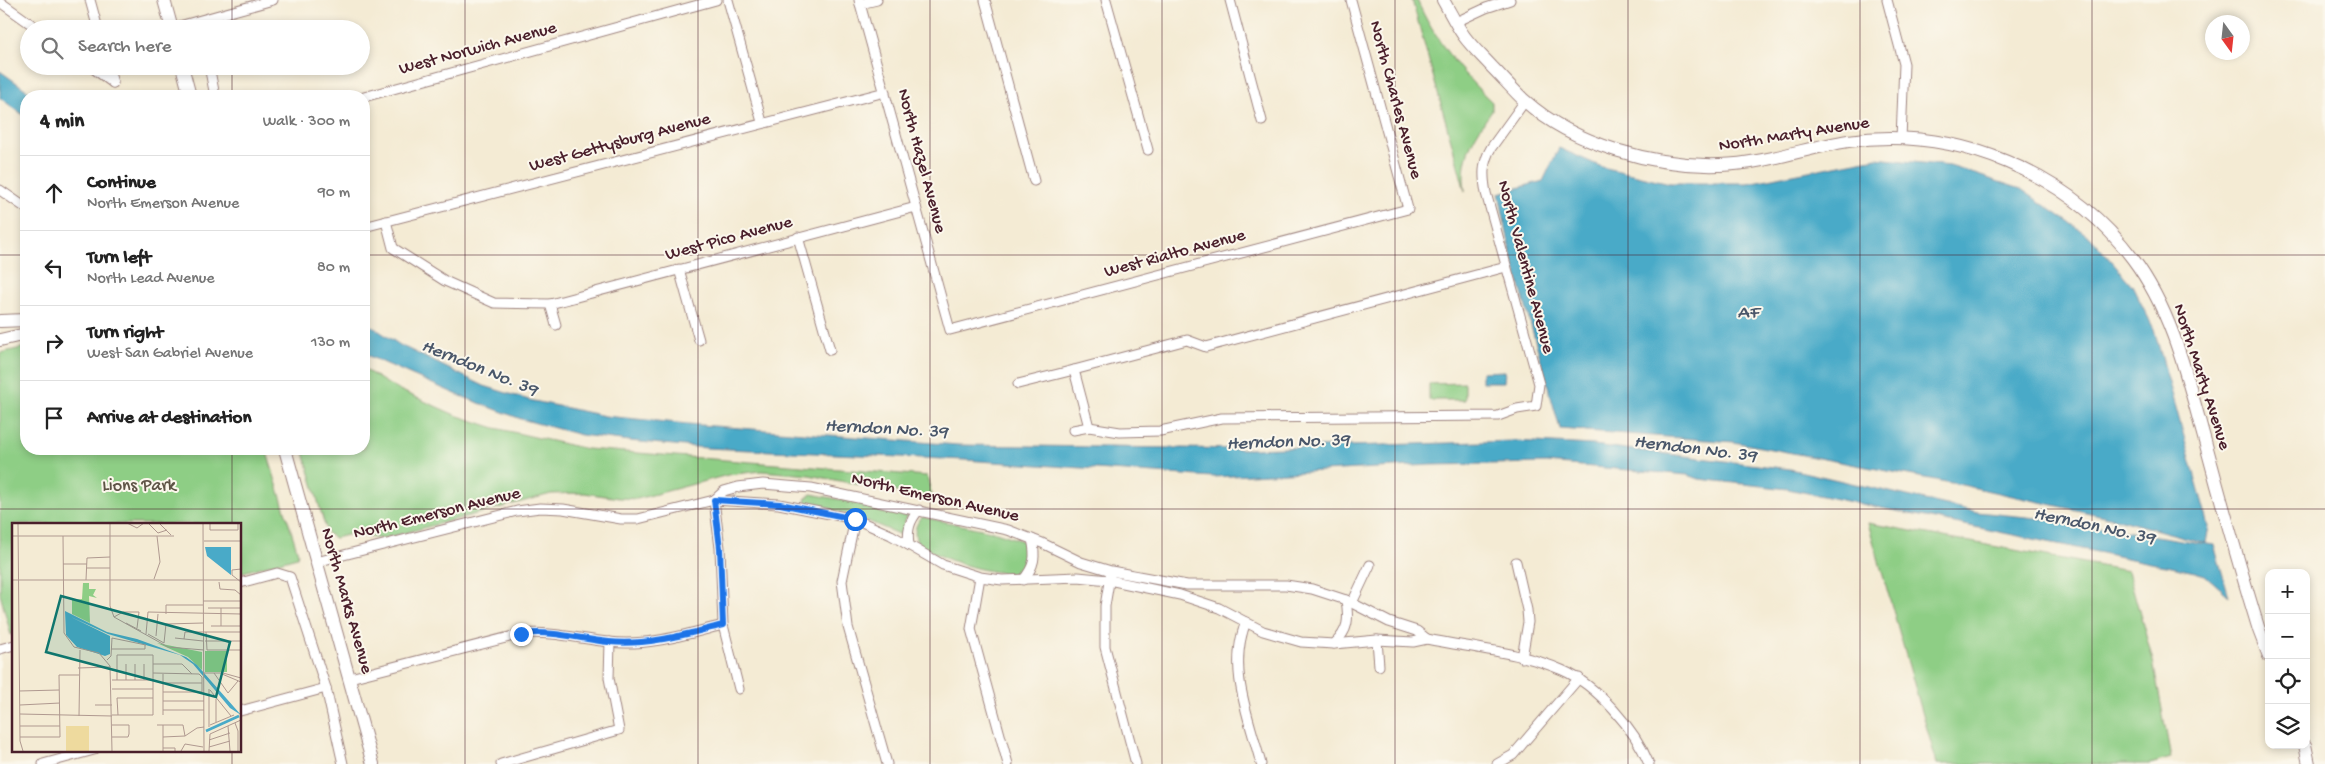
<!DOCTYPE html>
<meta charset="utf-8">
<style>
:root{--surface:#fff;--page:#f6f6f6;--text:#222;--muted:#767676;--line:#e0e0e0}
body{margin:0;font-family:"Gochi Hand",sans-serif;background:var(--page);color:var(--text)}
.controls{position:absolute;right:15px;bottom:15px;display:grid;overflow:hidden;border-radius:10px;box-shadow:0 2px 8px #0003}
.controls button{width:45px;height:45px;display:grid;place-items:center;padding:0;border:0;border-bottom:1px solid var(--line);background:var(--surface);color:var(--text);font:25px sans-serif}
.compass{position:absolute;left:2205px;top:15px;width:45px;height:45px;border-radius:50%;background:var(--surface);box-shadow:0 2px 8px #0003;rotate:165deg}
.stop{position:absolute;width:15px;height:15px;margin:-11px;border:4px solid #1a73e8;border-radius:50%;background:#fff}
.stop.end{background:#1a73e8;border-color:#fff;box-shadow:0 1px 5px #0008}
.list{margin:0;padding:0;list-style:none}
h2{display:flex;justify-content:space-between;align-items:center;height:65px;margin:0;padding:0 20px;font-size:21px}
h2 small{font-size:16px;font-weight:400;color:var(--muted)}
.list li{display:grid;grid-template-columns:32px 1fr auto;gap:15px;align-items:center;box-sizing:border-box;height:75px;padding:0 20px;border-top:1px solid var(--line)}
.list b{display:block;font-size:19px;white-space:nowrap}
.list p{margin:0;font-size:16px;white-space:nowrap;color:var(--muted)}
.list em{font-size:16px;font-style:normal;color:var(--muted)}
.icon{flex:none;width:28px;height:28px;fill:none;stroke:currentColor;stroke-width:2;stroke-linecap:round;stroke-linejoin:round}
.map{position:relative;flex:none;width:2325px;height:764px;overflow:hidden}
.search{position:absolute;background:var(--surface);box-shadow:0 2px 8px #0003;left:20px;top:20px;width:350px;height:55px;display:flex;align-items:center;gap:12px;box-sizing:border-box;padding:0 18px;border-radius:28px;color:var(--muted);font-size:19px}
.panel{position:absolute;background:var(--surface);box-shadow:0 2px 8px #0003;left:20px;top:90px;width:350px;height:365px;border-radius:20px}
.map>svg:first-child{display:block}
</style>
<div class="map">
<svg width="2325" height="764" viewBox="0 0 2325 764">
<rect width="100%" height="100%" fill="#fbf7ec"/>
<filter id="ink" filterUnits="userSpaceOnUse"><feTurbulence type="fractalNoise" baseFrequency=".02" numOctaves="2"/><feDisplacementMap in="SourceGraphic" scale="10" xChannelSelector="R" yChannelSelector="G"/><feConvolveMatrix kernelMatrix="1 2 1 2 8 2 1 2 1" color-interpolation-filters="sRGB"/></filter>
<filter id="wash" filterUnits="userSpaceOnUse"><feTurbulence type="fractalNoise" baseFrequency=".0096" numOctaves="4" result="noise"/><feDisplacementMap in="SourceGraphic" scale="20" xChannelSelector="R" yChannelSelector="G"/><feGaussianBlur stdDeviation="1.12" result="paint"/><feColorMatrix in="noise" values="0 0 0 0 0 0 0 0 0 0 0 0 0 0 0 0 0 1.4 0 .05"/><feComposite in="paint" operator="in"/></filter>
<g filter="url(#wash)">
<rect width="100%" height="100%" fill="#f4ebd4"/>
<g fill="#8ece85" stroke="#6c7658">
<path d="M 1412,0 L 1417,0 C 1434,39 1461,73 1492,102 L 1492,111 C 1473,137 1460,158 1465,191 Z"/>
<polygon points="26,347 26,449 266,449 298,553 297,557 240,573 240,524 14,524 14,635 11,635 0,594 0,353"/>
<polygon points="364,369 393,387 455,415 495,428 587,449 927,476 933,499 809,475 761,471 728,475 637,499 619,498 584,493 551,494 382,539 351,534 335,538 327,533 303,449 364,449"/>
<polygon points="1465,383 1465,400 1429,400 1429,384"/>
<polygon points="811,494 909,513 904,523 903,536 856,516 807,504 805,499"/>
<path d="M 922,517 L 996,532 L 1023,541 L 1029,552 L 1026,567 L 1016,574 C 979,571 949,563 917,543 C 914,532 914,526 922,517 Z"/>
<polygon points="1868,523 2128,571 2153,661 2171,758 2149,764 1937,764"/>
</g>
<g fill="#49aac8" stroke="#4a647a">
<polygon points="0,71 35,96 26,96 26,117 0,98"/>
<polygon points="1559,148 1602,167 1670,183 1747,183 1876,158 1950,166 2021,189 2090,237 2132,285 2154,329 2209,526 2206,543 2113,518 1962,485 1734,442 1560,429 1511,254 1499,193 1543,181"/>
<polygon points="364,321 400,345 484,386 529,400 605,416 688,424 958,445 1251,449 1513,441 1594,445 1790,469 1977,512 2046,519 2214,545 2229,596 2205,575 2195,572 1788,489 1699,479 1688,475 1546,463 1431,465 1213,477 965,460 707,448 629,441 581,435 521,419 458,395 364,354"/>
<polygon points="1505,371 1504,382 1482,382 1482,372"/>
</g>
</g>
<g filter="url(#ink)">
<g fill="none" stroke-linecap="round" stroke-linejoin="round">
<defs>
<g id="street">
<polyline points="90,0 98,29"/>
<polyline points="728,0 762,122"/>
<polyline points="859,0 950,330 1408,209 1351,0"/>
<polyline points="985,0 1034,181"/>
<polyline points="1106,0 1148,150"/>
<polyline points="1230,0 1262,121"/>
<polyline points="1887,0 1904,64 1901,139"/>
<polyline points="0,2 38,29"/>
<polyline points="860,4 877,0"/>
<polyline points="1456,22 1486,8 1510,0"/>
<polyline points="172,28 273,0"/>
<polyline points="90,66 113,83"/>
<polyline points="108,66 113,83"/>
<polyline points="209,66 215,96"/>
<polyline points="364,97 716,0"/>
<polyline points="0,190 26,208"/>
<polyline points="386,221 393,248 445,281 494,303 550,304 916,207"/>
<polyline points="364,227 885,92"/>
<polyline points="798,237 830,350"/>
<polyline points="679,269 699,340"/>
<polyline points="550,304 556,325"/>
<polyline points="1018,384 1074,370"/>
<polyline points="1089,427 1074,370 1187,340 1206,347 1506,267"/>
<path d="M 1073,430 L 1089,427 L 1120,432 L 1160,431 L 1222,418 L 1498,416 L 1517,409 L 1536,406 L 1539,384 L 1486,193 C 1483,177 1482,163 1491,148 L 1525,101"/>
<polyline points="714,500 724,491 738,487 763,484 811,488 1008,530 1042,543 1081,562 1111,571 1187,585 1286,585 1312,589 1346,600 1389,622 1417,631 1427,639"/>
<polyline points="714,500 720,548 723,625 739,689"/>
<polyline points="855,519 842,581 848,627 887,764"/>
<path d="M 909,545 C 907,531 909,521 919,510"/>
<path d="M 316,562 L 517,511 L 540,508 L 563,509 L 621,519 L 638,519 L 714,500 L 779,504 L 855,519 L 891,535 L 943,565 L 980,577 L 1002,580 L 1078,577 L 1109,580 L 1180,595 L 1219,608 L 1263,631 L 1301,642 L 1334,644 L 1377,640 L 1413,642 L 1427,639 C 1470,648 1522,652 1562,670 C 1597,685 1635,729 1649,764"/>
<polyline points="1516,562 1527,610 1528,622 1522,658"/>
<polyline points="1110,576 1105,606 1105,647 1136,764"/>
<polyline points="980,577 971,629 1008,764"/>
<path d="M 1023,580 C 1035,566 1036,556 1032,539"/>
<polyline points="240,583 277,573 290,577 326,688 343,764"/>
<polyline points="1352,603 1370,565"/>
<path d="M 1246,622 C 1227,669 1249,717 1261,764"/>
<polyline points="1377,640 1379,666"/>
<path d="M 1334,644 C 1349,630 1349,619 1346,600"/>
<polyline points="0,649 14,645"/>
<path d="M 350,678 L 521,634 C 552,631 579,639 609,642 C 647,647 687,634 723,625"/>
<polyline points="240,711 326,688"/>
<polyline points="43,764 94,750"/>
<polyline points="501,764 619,730 609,678 610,642"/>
<polyline points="1497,764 1513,755 1579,678"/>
</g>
<g id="secondary">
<polyline points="164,0 172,29"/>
<path d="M 1443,0 C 1450,12 1456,25 1464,36 C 1472,47 1483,57 1492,67 C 1503,78 1514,91 1525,101 C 1574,145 1655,167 1720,165 C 1764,164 1805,148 1848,141 C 1956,126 2068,172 2133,259 C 2175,315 2189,386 2208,452 C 2224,512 2241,571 2259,630 L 2269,656"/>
<polyline points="182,66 190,96"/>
<polyline points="0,321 26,320"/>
<polyline points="0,340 26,334"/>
<polyline points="285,449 373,764"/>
<polyline points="2305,745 2309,764"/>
</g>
</defs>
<use href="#street" stroke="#9f8580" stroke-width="11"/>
<use href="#secondary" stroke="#9f8580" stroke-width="14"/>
<use href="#street" stroke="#fff" stroke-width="9"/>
<use href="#secondary" stroke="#fff" stroke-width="12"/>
</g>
</g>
<g fill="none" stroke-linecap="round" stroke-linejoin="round" filter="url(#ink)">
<path stroke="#1a73e8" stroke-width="6" d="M 521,634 C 554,630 578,639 609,642 C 647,646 687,634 723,625 L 720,548 L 714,500 L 780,504 L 855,519"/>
</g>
<path fill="none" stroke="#4a1f2b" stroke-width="1" stroke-opacity="0.55" d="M 232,0 L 232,29M 465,0 L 465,764M 698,0 L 698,764M 930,0 L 930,764M 1162,0 L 1162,764M 1395,0 L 1395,764M 1628,0 L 1628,764M 1860,0 L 1860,764M 2092,0 L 2092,764M 232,66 L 232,96M 0,255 L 26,255M 364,255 L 2325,255M 232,449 L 232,524M 0,509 L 2325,509M 232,750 L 232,764"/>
<g text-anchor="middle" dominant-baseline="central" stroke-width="4" stroke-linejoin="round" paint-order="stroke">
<g font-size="18" fill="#4a1f2b" stroke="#fbf7ec">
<text transform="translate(478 49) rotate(-15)">West Norwich Avenue</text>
<text transform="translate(1395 100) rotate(75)">North Charles Avenue</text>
<text transform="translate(1794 135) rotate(-9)">North Marty Avenue</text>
<text transform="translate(620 143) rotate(-15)">West Gettysburg Avenue</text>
<text transform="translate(921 161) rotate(75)">North Hazel Avenue</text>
<text transform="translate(729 239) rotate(-15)">West Pico Avenue</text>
<text transform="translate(1175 254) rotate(-15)">West Rialto Avenue</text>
<text transform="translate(1525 267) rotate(75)">North Valentine Avenue</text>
<text transform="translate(2201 377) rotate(72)">North Marty Avenue</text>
<text transform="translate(935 498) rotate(13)">North Emerson Avenue</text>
<text transform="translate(437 514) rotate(-14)">North Emerson Avenue</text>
<text transform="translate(346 601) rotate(74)">North Marks Avenue</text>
</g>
<g font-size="18" fill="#5e5446" stroke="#fbf7ec">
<text x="139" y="486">Lions Park</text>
</g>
<g font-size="19" font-style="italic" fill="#4a576a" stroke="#fbf7ec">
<text x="1748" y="313">AF</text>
<text transform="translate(479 369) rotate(22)">Herndon No. 39</text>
<text transform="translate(886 430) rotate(3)">Herndon No. 39</text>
<text transform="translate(1288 443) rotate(-2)">Herndon No. 39</text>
<text transform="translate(1695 450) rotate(7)">Herndon No. 39</text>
<text transform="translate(2094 527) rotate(12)">Herndon No. 39</text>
</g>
</g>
<g transform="translate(12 523)">
<rect width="229" height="229" fill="#f4ebd4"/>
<path d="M 71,60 L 77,60 L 77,66 L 84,66 L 81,72 L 85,75 L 77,73 L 78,100 L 60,91 L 60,77 L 70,76 ZM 145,120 L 190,129 L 190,147 L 176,134 ZM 193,128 L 215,128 L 215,149 L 193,149 Z" fill="#8ece85"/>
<path d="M 54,203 L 77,203 L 77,228 L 54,228 Z" fill="#eeda9e"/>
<path d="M 193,24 L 219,24 L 219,52 L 195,33 ZM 53,88 L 95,109 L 125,116 L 174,134 L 185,142 L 229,192 L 218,185 L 181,141 L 168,132 L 96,111 L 59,94 L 98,113 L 98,131 L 93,133 L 65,124 L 54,112 Z" fill="#49aac8"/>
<path fill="none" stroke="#49aac8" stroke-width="2.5" d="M 194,208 L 227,193"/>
<path fill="none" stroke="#b09990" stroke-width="1" d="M 6,0 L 8,218 L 11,228M 98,0 L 98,83 L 102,94M 115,0 L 125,5 L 132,0M 147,0 L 159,12M 191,0 L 192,228M 198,0 L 198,7 L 226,7 L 226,0M 137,1 L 146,10 L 155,7M 0,13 L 162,13M 51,13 L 52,110 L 62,124 L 87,130 L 98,143 L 100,228M 192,18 L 229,18M 51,41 L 75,41M 75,45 L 98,45M 229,46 L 220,47 L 220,52 L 229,59M 142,56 L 148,39 L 145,13M 0,57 L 229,57M 74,57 L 75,35 L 98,34M 207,59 L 208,66 L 223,67 L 229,72M 191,78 L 229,78M 196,85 L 229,85M 209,85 L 209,103M 154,91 L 154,82 L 191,82M 102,94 L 156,124 L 192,127M 102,94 L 111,89 L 127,89 L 125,105M 114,100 L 129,108M 199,103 L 229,103M 194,109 L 195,127 L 229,127M 134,111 L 136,89 L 229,91M 136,111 L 152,120M 144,113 L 146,91M 163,115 L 191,118M 172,116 L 173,109 L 229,109M 193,118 L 229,118M 152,120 L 154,101 L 191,100M 99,126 L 133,126 L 133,122M 95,137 L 99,133 L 100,115 L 134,122M 114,141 L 114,157M 123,141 L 123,157M 132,141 L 132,157M 141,141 L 170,141 L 180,151M 66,145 L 98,144M 141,150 L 187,151 L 190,154 L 190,169M 192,150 L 211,150 L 229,155M 202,150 L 216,170 L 226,158M 151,151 L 151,192M 210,151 L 229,159M 100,157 L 141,157M 151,160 L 190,160M 100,166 L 141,166M 197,166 L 197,204M 198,167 L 219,193M 7,168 L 47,167M 151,169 L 190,169M 204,176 L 204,199M 151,178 L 192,178M 8,182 L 48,180M 83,182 L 100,182M 151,187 L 192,187M 8,191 L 100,193M 100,192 L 141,192 L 141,132 L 105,132 L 105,157M 106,192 L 105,175 L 141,175M 67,193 L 68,127M 223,200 L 226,208 L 226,228M 100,202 L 117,202 L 117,211 L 116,214 L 100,214M 145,202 L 171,202 L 173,213M 151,202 L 151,228M 198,202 L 222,192M 8,203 L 48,203M 216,203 L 218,228M 8,214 L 48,214 L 47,152 L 67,152M 151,214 L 173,213 L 185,205 L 192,204M 197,217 L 218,210M 197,224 L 218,218M 151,225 L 163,225 L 163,228M 169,228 L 173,221 L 191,224M 197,228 L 198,211 L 229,197"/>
<path fill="#0f766e" fill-opacity="0.15" stroke="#0f766e" stroke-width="2.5" d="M 49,73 L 218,119 L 204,174 L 34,129 Z"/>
<rect width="229" height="229" fill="none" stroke="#4a1f2b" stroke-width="2.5"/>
</g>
</svg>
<div class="controls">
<button>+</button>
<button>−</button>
<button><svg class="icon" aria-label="locate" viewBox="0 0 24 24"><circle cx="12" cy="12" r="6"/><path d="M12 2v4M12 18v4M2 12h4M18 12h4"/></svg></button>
<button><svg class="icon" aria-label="layers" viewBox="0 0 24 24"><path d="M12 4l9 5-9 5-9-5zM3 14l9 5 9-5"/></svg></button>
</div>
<svg class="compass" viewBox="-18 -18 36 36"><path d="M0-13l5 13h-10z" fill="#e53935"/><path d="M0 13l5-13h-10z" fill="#767676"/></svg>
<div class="stop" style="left:855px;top:519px"></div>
<div class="stop end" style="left:521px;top:634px"></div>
<div class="search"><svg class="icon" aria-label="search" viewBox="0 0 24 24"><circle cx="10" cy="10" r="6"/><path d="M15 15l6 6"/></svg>Search here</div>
<section class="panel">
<h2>4 min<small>Walk · 300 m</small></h2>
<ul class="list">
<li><svg class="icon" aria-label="ahead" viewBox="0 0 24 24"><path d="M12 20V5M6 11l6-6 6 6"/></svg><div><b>Continue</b><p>North Emerson Avenue</p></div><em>90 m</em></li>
<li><svg class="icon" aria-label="left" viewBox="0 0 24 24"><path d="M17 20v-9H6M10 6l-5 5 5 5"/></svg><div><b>Turn left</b><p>North Lead Avenue</p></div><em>80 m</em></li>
<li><svg class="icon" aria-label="right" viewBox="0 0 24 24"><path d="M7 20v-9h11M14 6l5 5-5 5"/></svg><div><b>Turn right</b><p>West San Gabriel Avenue</p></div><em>130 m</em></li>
<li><svg class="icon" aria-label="arrive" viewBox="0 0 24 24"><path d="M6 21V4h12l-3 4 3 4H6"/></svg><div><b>Arrive at destination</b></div></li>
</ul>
</section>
</div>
